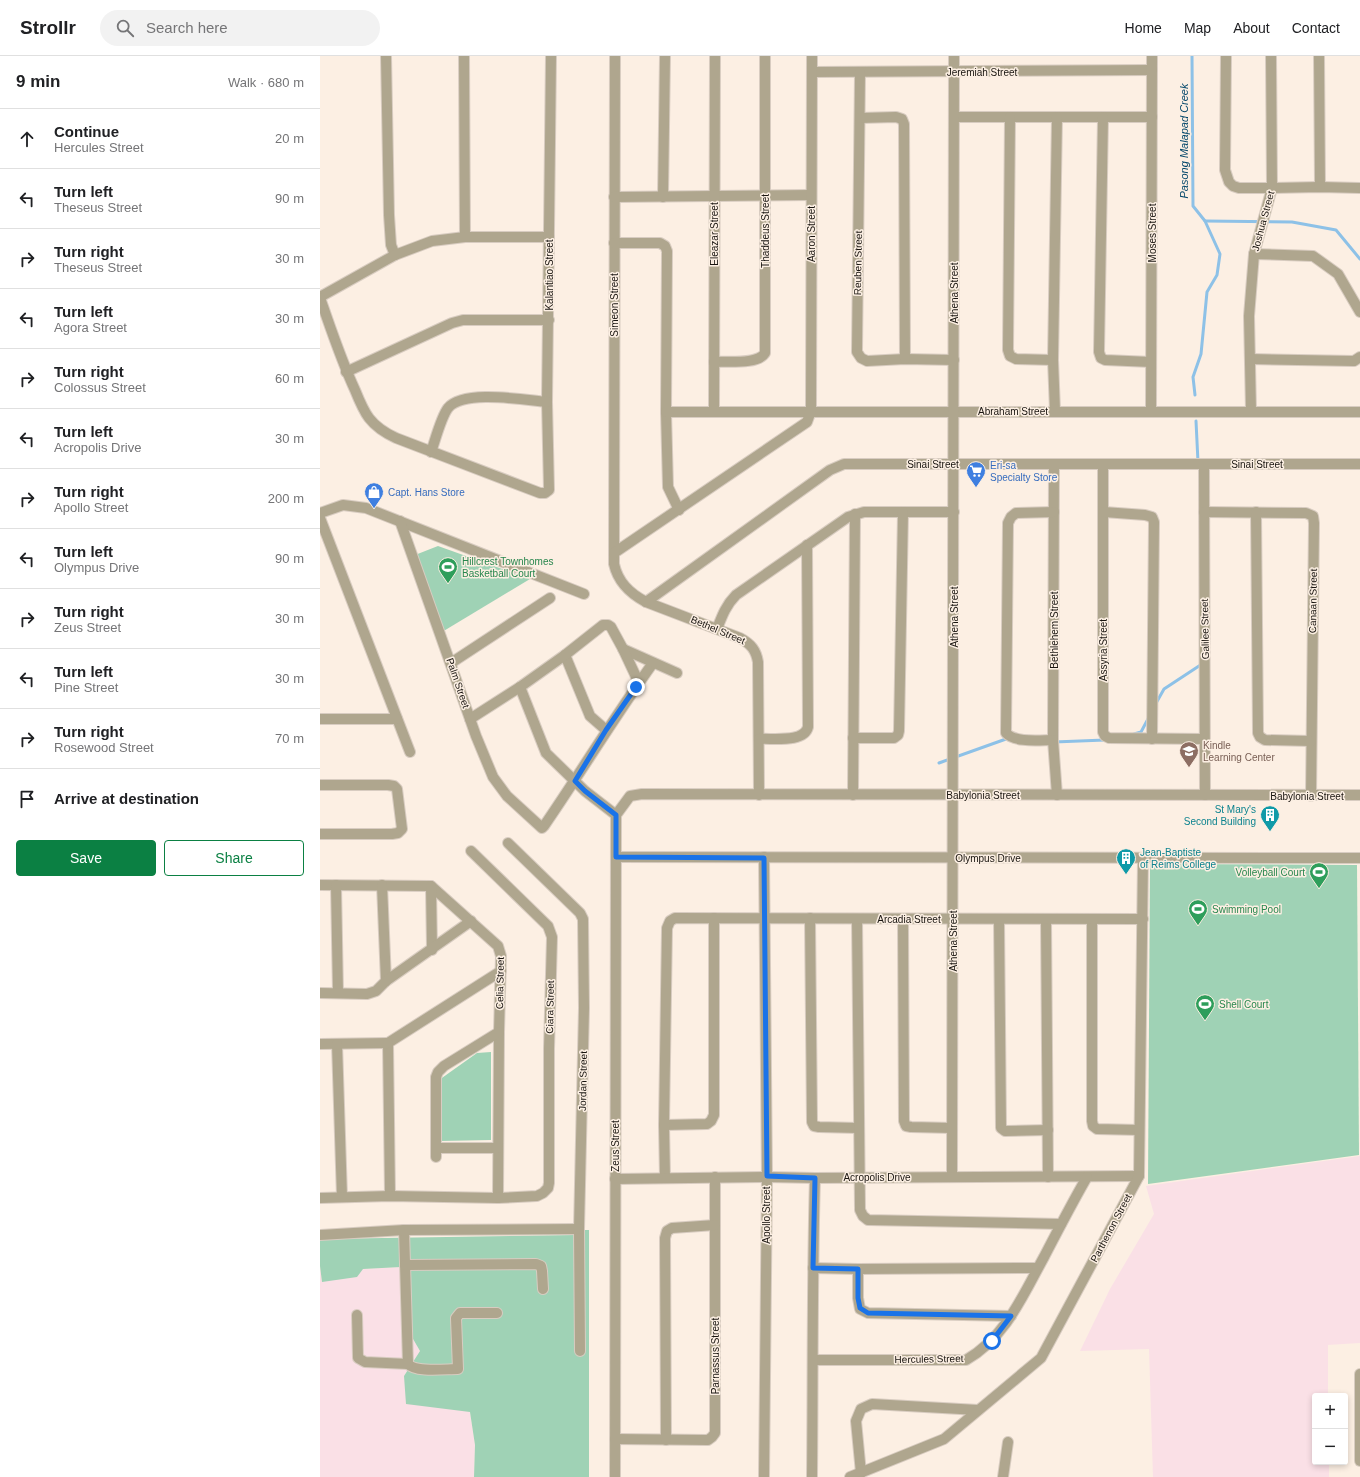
<!DOCTYPE html>
<meta charset="utf-8">
<style>
:root{--surface:#fff;--page:#f2f2f2;--text:#202124;--muted:#757577;--line:#e0e0e0;--accent:#0b8043}
body{margin:0;font-family:Arial,sans-serif;background:var(--page);color:var(--text)}
.controls{position:absolute;right:12px;bottom:12px;display:grid;overflow:hidden;border-radius:4px;box-shadow:0 2px 6px #0003}
.controls button{width:36px;height:36px;display:grid;place-items:center;padding:0;border:0;border-bottom:1px solid var(--line);background:var(--surface);color:var(--text);font:20px sans-serif}
.stop{position:absolute;width:12px;height:12px;margin:-9px;border:3px solid #1a73e8;border-radius:50%;background:#fff}
.stop.end{background:#1a73e8;border-color:#fff;box-shadow:0 1px 4px #0008}
.list{margin:0;padding:0;list-style:none}
h2{display:flex;justify-content:space-between;align-items:center;height:52px;margin:0;padding:0 16px;font-size:17px}
h2 small{font-size:13px;font-weight:400;color:var(--muted)}
.list li{display:grid;grid-template-columns:26px 1fr auto;gap:12px;align-items:center;box-sizing:border-box;height:60px;padding:0 16px;border-top:1px solid var(--line)}
.list b{display:block;font-size:15px;white-space:nowrap}
.list p{margin:0;font-size:13px;white-space:nowrap;color:var(--muted)}
.list em{font-size:13px;font-style:normal;color:var(--muted)}
.actions{display:flex;gap:8px;padding:12px 16px}
.actions a{flex:1;padding:9px 0;border:1px solid var(--accent);border-radius:4px;text-align:center;font-size:14px;color:var(--accent)}
.actions .main{background:var(--accent);color:#fff}
.icon{flex:none;width:22px;height:22px;fill:none;stroke:currentColor;stroke-width:2;stroke-linecap:round;stroke-linejoin:round}
.map{position:relative;flex:none;width:1040px;height:1421px;overflow:hidden}
header{display:flex;align-items:center;gap:24px;box-sizing:border-box;height:56px;padding:0 20px;background:var(--surface);border-bottom:1px solid var(--line)}
header strong{font-size:19px}
nav{display:flex;gap:22px;margin-inline-start:auto;font-size:14px}
.search{width:280px;height:36px;background:var(--page);display:flex;align-items:center;gap:10px;box-sizing:border-box;padding:0 14px;border-radius:22px;color:var(--muted);font-size:15px}
main{display:flex}
aside{flex:1;background:var(--surface)}
.map>svg:first-child{display:block}
</style>
<header>
<strong>Strollr</strong>
<div class="search"><svg class="icon" aria-label="search" viewBox="0 0 24 24"><circle cx="10" cy="10" r="6"/><path d="M15 15l6 6"/></svg>Search here</div>
<nav><a>Home</a><a>Map</a><a>About</a><a>Contact</a></nav>
</header>
<main>
<aside>
<h2>9 min<small>Walk · 680 m</small></h2>
<ul class="list">
<li><svg class="icon" aria-label="ahead" viewBox="0 0 24 24"><path d="M12 20V5M6 11l6-6 6 6"/></svg><div><b>Continue</b><p>Hercules Street</p></div><em>20 m</em></li>
<li><svg class="icon" aria-label="left" viewBox="0 0 24 24"><path d="M17 20v-9H6M10 6l-5 5 5 5"/></svg><div><b>Turn left</b><p>Theseus Street</p></div><em>90 m</em></li>
<li><svg class="icon" aria-label="right" viewBox="0 0 24 24"><path d="M7 20v-9h11M14 6l5 5-5 5"/></svg><div><b>Turn right</b><p>Theseus Street</p></div><em>30 m</em></li>
<li><svg class="icon" aria-label="left" viewBox="0 0 24 24"><path d="M17 20v-9H6M10 6l-5 5 5 5"/></svg><div><b>Turn left</b><p>Agora Street</p></div><em>30 m</em></li>
<li><svg class="icon" aria-label="right" viewBox="0 0 24 24"><path d="M7 20v-9h11M14 6l5 5-5 5"/></svg><div><b>Turn right</b><p>Colossus Street</p></div><em>60 m</em></li>
<li><svg class="icon" aria-label="left" viewBox="0 0 24 24"><path d="M17 20v-9H6M10 6l-5 5 5 5"/></svg><div><b>Turn left</b><p>Acropolis Drive</p></div><em>30 m</em></li>
<li><svg class="icon" aria-label="right" viewBox="0 0 24 24"><path d="M7 20v-9h11M14 6l5 5-5 5"/></svg><div><b>Turn right</b><p>Apollo Street</p></div><em>200 m</em></li>
<li><svg class="icon" aria-label="left" viewBox="0 0 24 24"><path d="M17 20v-9H6M10 6l-5 5 5 5"/></svg><div><b>Turn left</b><p>Olympus Drive</p></div><em>90 m</em></li>
<li><svg class="icon" aria-label="right" viewBox="0 0 24 24"><path d="M7 20v-9h11M14 6l5 5-5 5"/></svg><div><b>Turn right</b><p>Zeus Street</p></div><em>30 m</em></li>
<li><svg class="icon" aria-label="left" viewBox="0 0 24 24"><path d="M17 20v-9H6M10 6l-5 5 5 5"/></svg><div><b>Turn left</b><p>Pine Street</p></div><em>30 m</em></li>
<li><svg class="icon" aria-label="right" viewBox="0 0 24 24"><path d="M7 20v-9h11M14 6l5 5-5 5"/></svg><div><b>Turn right</b><p>Rosewood Street</p></div><em>70 m</em></li>
<li><svg class="icon" aria-label="arrive" viewBox="0 0 24 24"><path d="M6 21V4h12l-3 4 3 4H6"/></svg><div><b>Arrive at destination</b></div></li>
</ul>
<div class="actions"><a class="main">Save</a><a>Share</a></div>
</aside>
<div class="map">
<svg width="1040" height="1421" viewBox="0 0 1040 1421">
<rect width="100%" height="100%" fill="#fcefe3"/>
<g fill="#fae0e6">
<polygon points="1040,1100 1040,1287 1008,1289 1008,1340 995,1340 995,1406 1009,1406 1009,1421 833,1421 829,1293 760,1295 790,1233 834,1158 826,1130"/>
<polygon points="0,1210 2,1226 43,1213 81,1211 89,1276 100,1295 84,1320 150,1356 155,1389 154,1421 0,1421"/>
</g>
<g fill="#9fd2b5">
<polygon points="118,490 210,523 122,576 95,499"/>
<polygon points="830,808 1037,809 1039,1099 828,1128"/>
<polygon points="171,996 171,1084 120,1085 119,1024 157,997"/>
<polygon points="258,1174 269,1174 269,1421 154,1421 155,1389 150,1356 86,1348 84,1320 100,1295 89,1276 81,1211 43,1213 37,1221 2,1226 0,1210 0,1183 255,1179"/>
</g>
<g fill="none" stroke-linecap="round" stroke-linejoin="round">
<g stroke="#8dc1e7" stroke-width="3">
<polyline points="872,0 873,150 885,165 900,198 897,219 887,236 881,298 873,321 875,339"/>
<polyline points="885,165 972,166 1016,174 1040,203"/>
<polyline points="876,365 878,406"/>
<polyline points="835,649 844,633 882,608"/>
<polyline points="814,678 821,676 829,661"/>
<polyline points="734,686 785,684"/>
<polyline points="619,707 686,683 689,684"/>
</g>
<defs>
<g id="minor">
<polyline points="66,0 69,159 71,189 75,199"/>
<polyline points="144,0 145,181"/>
<path d="M 295,0 L 294,508 C 298,526 309,537 326,546 L 420,582 C 431,588 436,594 438,606 L 439,739"/>
<polyline points="906,0 905,114 909,126 913,130 919,132 952,132 1000,131 1040,132"/>
<polyline points="999,0 1000,131"/>
<polyline points="492,16 832,14"/>
<polyline points="540,16 537,296 541,302 547,305 585,303 634,304"/>
<polyline points="634,61 832,61"/>
<polyline points="690,61 688,294 690,300 696,303 733,304"/>
<polyline points="783,61 779,296 781,302 785,304 831,306"/>
<polyline points="540,62 576,61 582,63 584,68 585,303"/>
<polyline points="294,141 491,139"/>
<polyline points="343,141 345,0"/>
<polyline points="294,187 340,187 345,190 347,195 346,356 348,431 359,454"/>
<polyline points="934,198 993,200 1018,218 1040,256"/>
<polyline points="0,241 75,199 112,185 145,181 229,181"/>
<path d="M 0,242 C 11,273 21,304 35,334 C 39,344 43,354 49,362 C 56,371 65,377 76,382 L 220,437 L 225,437 L 229,434 L 227,346 L 231,0"/>
<polyline points="930,303 1034,305 1040,301"/>
<path d="M 394,306 C 407,305 438,309 445,297 L 445,0"/>
<polyline points="26,316 132,267 143,264 229,264"/>
<polyline points="394,355 395,0"/>
<polyline points="735,355 733,304 737,61"/>
<polyline points="831,355 832,0"/>
<polyline points="931,355 929,260 934,198 952,132 951,0"/>
<polyline points="346,356 1040,356"/>
<path d="M 111,396 C 115,385 121,361 128,352 C 144,333 204,344 227,346"/>
<polyline points="734,408 733,684 737,739"/>
<polyline points="783,408 783,676 785,680 789,682 884,683"/>
<polyline points="884,408 885,739"/>
<polyline points="784,456 825,459 832,461 834,466 832,683"/>
<polyline points="884,456 986,457 993,460 994,467 991,740"/>
<polyline points="936,456 938,677 940,681 945,684 991,685"/>
<polyline points="0,457 23,449 46,452 264,538"/>
<polyline points="0,462 90,696"/>
<path d="M 80,465 L 156,680 L 173,721 L 187,740 L 222,772 L 224,770 C 261,716 295,660 333,607"/>
<polyline points="294,497 487,366 491,355 492,0"/>
<polyline points="326,546 510,414 524,408 1040,408"/>
<path d="M 397,573 C 402,560 406,549 416,539 L 528,461 L 544,456 L 634,456"/>
<polyline points="303,593 357,617"/>
<polyline points="245,599 270,660 286,674"/>
<polyline points="131,607 230,542"/>
<polyline points="200,631 226,697 265,735 296,759"/>
<polyline points="0,663 77,663"/>
<polyline points="150,663 200,631 245,599 283,569 288,569 291,571 303,593 319,627"/>
<polyline points="533,682 574,682 578,679 579,675 583,456"/>
<path d="M 439,683 C 453,682 484,687 488,671 L 487,489"/>
<path d="M 733,684 C 720,684 695,687 686,677 L 688,467 L 691,461 L 696,457 L 734,456"/>
<polyline points="0,729 68,729 74,730 77,733 82,773 78,777 72,778 0,778"/>
<polyline points="533,739 535,458"/>
<polyline points="296,759 310,740 322,738 1040,739"/>
<polyline points="188,787 260,857 263,863 264,952 259,1173 260,1295"/>
<polyline points="296,801 1040,802"/>
<polyline points="0,829 111,830 178,890 181,900 179,976 178,1142"/>
<polyline points="16,829 18,937"/>
<polyline points="62,829 66,925"/>
<polyline points="111,830 112,894"/>
<polyline points="490,862 492,1066 494,1070 499,1071 538,1072"/>
<polyline points="537,863 540,1154 543,1160 548,1164 741,1168"/>
<polyline points="583,863 584,1065 586,1070 591,1071 632,1072"/>
<polyline points="679,863 681,1072 685,1075 728,1074"/>
<polyline points="726,863 728,1121"/>
<polyline points="772,863 772,1065 773,1070 777,1073 819,1074"/>
<polyline points="0,937 47,938 56,935 66,925 151,865"/>
<polyline points="68,987 70,1140"/>
<polyline points="68,987 181,915"/>
<polyline points="0,988 68,987"/>
<polyline points="17,988 22,1141"/>
<polyline points="344,1069 387,1068 391,1065 394,1059 394,862"/>
<polyline points="117,1092 178,1092"/>
<polyline points="116,1101 116,1021 118,1016 124,1010 179,976"/>
<polyline points="632,1121 634,0"/>
<polyline points="345,1122 344,1069 347,872 350,865 355,862 823,863"/>
<polyline points="295,1123 447,1121 495,1122 819,1120"/>
<polyline points="0,1142 70,1140 178,1142 217,1140 223,1137 228,1132 229,1127 229,993 232,881 228,870 151,795"/>
<path d="M 84,1174 L 88,1308 C 96,1317 125,1313 138,1313 L 136,1262 L 140,1257 L 177,1257"/>
<polyline points="0,1179 84,1174 259,1173"/>
<polyline points="85,1209 216,1208 221,1210 222,1215 223,1233"/>
<polyline points="493,1212 538,1213 717,1212"/>
<polyline points="538,1213 538,1242 540,1253 548,1257 691,1260"/>
<polyline points="37,1259 38,1302 45,1306 88,1308"/>
<path d="M 493,1304 L 646,1304 C 686,1281 703,1239 724,1201 C 738,1174 752,1147 767,1121"/>
<polyline points="1040,1318 1040,1405"/>
<polyline points="295,1383 388,1384 392,1381 395,1377 395,1121"/>
<polyline points="346,1384 345,1182 347,1175 352,1172 395,1169"/>
<polyline points="541,1417 536,1365 541,1353 552,1348 658,1354"/>
<polyline points="295,1421 296,759"/>
<polyline points="444,1421 447,1121 444,801"/>
<path d="M 492,1421 C 493,1321 492,1222 495,1122"/>
<polyline points="530,1421 624,1383 721,1302 819,1120 823,802"/>
<polyline points="683,1421 688,1386"/>
</g>
</defs>
<use href="#minor" stroke="#d8ccc1" stroke-width="12"/>
<use href="#minor" stroke="#afa68e" stroke-width="10"/>
</g>
<g fill="none" stroke-linecap="round" stroke-linejoin="round">
<polyline stroke="#1a73e8" stroke-width="5" points="316,631 286,674 255,725 265,735 296,759 296,801 444,802 447,1120 495,1122 493,1212 538,1213 538,1242 540,1252 548,1257 691,1260 672,1285"/>
</g>
<defs>
<symbol id="supermarket-pin" viewBox="-11 -11 22 30"><path d="M0 17L-7.5 6A9.5 9.5 0 1 1 7.5 6Z" fill="#3f7fe0" stroke="#fcefe3"/><path d="M-6-5.5h2.5l.6 2H6L4.5 2H-2.5L-4.4-4H-6ZM-1.5 3.2a1.3 1.3 0 1 0 .1 0ZM3 3.2a1.3 1.3 0 1 0 .1 0Z" fill="#fff"/></symbol>
<symbol id="shop-pin" viewBox="-11 -11 22 30"><path d="M0 17L-7.5 6A9.5 9.5 0 1 1 7.5 6Z" fill="#3f7fe0" stroke="#fcefe3"/><path d="M-5-2.5h2.3a2.7 3.5 0 0 1 5.4 0H5L5.5 6h-11ZM-1.5-2.5h3a1.5 2.3 0 0 0-3 0Z" fill="#fff"/></symbol>
<symbol id="stadium-pin" viewBox="-11 -11 22 30"><path d="M0 17L-7.5 6A9.5 9.5 0 1 1 7.5 6Z" fill="#2e9e5b" stroke="#fcefe3"/><path d="M0-5a6.5 5 0 1 0 0 10a6.5 5 0 1 0 0-10ZM-3.5-1.8h7v3.6h-7Z" fill="#fff"/></symbol>
<symbol id="school-pin" viewBox="-11 -11 22 30"><path d="M0 17L-7.5 6A9.5 9.5 0 1 1 7.5 6Z" fill="#8d6e63" stroke="#fcefe3"/><path d="M0-5L7-2L0 1L-7-2ZM-4 1L0 2.5L4 1V4Q0 6-4 4Z" fill="#fff"/></symbol>
<symbol id="building-pin" viewBox="-11 -11 22 30"><path d="M0 17L-7.5 6A9.5 9.5 0 1 1 7.5 6Z" fill="#0f9aa8" stroke="#fcefe3"/><path d="M-4-6H4V6H1V3H-1V6H-4ZM-2.5-4.3h1.7v1.8h-1.7ZM.8-4.3h1.7v1.8H.8ZM-2.5-1h1.7V.8h-1.7ZM.8-1h1.7V.8H.8Z" fill="#fff"/></symbol>
</defs>
<g fill-rule="evenodd">
<use href="#supermarket-pin" x="645" y="404" width="22" height="30"/>
<use href="#shop-pin" x="43" y="425" width="22" height="30"/>
<use href="#stadium-pin" x="117" y="500" width="22" height="30"/>
<use href="#school-pin" x="858" y="684" width="22" height="30"/>
<use href="#building-pin" x="939" y="748" width="22" height="30"/>
<use href="#building-pin" x="795" y="791" width="22" height="30"/>
<use href="#stadium-pin" x="988" y="805" width="22" height="30"/>
<use href="#stadium-pin" x="867" y="842" width="22" height="30"/>
<use href="#stadium-pin" x="874" y="937" width="22" height="30"/>
</g>
<g text-anchor="middle" dominant-baseline="central" stroke-width="3" stroke-linejoin="round" paint-order="stroke">
<g font-size="10" fill="#18140f" stroke="#fcefe3">
<text x="662" y="16">Jeremiah Street</text>
<text transform="translate(943 165) rotate(-75)">Joshua Street</text>
<text transform="translate(445 175) rotate(-90)">Thaddeus Street</text>
<text transform="translate(832 177) rotate(-90)">Moses Street</text>
<text transform="translate(394 178) rotate(-90)">Eleazar Street</text>
<text transform="translate(491 178) rotate(-90)">Aaron Street</text>
<text transform="translate(538 207) rotate(-89)">Reuben Street</text>
<text transform="translate(229 219) rotate(-90)">Kalantiao Street</text>
<text transform="translate(634 237) rotate(-90)">Athena Street</text>
<text transform="translate(294 249) rotate(-90)">Simeon Street</text>
<text x="693" y="355">Abraham Street</text>
<text x="613" y="408">Sinai Street</text>
<text x="937" y="408">Sinai Street</text>
<text transform="translate(993 545) rotate(-89)">Canaan Street</text>
<text transform="translate(634 561) rotate(-90)">Athena Street</text>
<text transform="translate(885 573) rotate(-91)">Galilee Street</text>
<text transform="translate(398 574) rotate(23)">Bethel Street</text>
<text transform="translate(734 574) rotate(-90)">Bethlehem Street</text>
<text transform="translate(783 594) rotate(-90)">Assyria Street</text>
<text transform="translate(138 627) rotate(71)">Palm Street</text>
<text x="663" y="739">Babylonia Street</text>
<text x="987" y="740">Babylonia Street</text>
<text x="668" y="802">Olympus Drive</text>
<text x="589" y="863">Arcadia Street</text>
<text transform="translate(633 885) rotate(-90)">Athena Street</text>
<text transform="translate(180 927) rotate(-89)">Celia Street</text>
<text transform="translate(230 951) rotate(-89)">Ciara Street</text>
<text transform="translate(263 1025) rotate(-89)">Jordan Street</text>
<text transform="translate(295 1090) rotate(-90)">Zeus Street</text>
<text x="557" y="1121">Acropolis Drive</text>
<text transform="translate(446 1159) rotate(-90)">Apollo Street</text>
<text transform="translate(791 1172) rotate(-62)">Parthenon Street</text>
<text transform="translate(395 1300) rotate(-90)">Parnassus Street</text>
<text transform="translate(609 1303) rotate(-1)">Hercules Street</text>
</g>
<g font-size="10" fill="#366cbe" stroke="#fcefe3" text-anchor="start">
<text x="670" y="409">Eri-sa<tspan x="670" dy="12">Specialty Store</tspan></text>
<text x="68" y="436">Capt. Hans Store</text>
</g>
<g font-size="10" fill="#27864d" stroke="#fcefe3" text-anchor="start">
<text x="142" y="505">Hillcrest Townhomes<tspan x="142" dy="12">Basketball Court</tspan></text>
<text x="985" y="816" text-anchor="end">Volleyball Court</text>
<text x="892" y="853">Swimming Pool</text>
<text x="899" y="948">Shell Court</text>
</g>
<g font-size="10" fill="#785e54" stroke="#fcefe3" text-anchor="start">
<text x="883" y="689">Kindle<tspan x="883" dy="12">Learning Center</tspan></text>
</g>
<g font-size="10" fill="#0d838f" stroke="#fcefe3" text-anchor="end">
<text x="936" y="753">St Mary's<tspan x="936" dy="12">Second Building</tspan></text>
<text x="820" y="796" text-anchor="start">Jean-Baptiste<tspan x="820" dy="12">of Reims College</tspan></text>
</g>
<g font-size="11" font-style="italic" fill="#02466a" stroke="#fcefe3">
<text transform="translate(864 85) rotate(-90)">Pasong Malapad Creek</text>
</g>
</g>
</svg>
<div class="controls">
<button>+</button>
<button>−</button>
</div>
<div class="stop" style="left:672px;top:1285px"></div>
<div class="stop end" style="left:316px;top:631px"></div>
</div>
</main>
